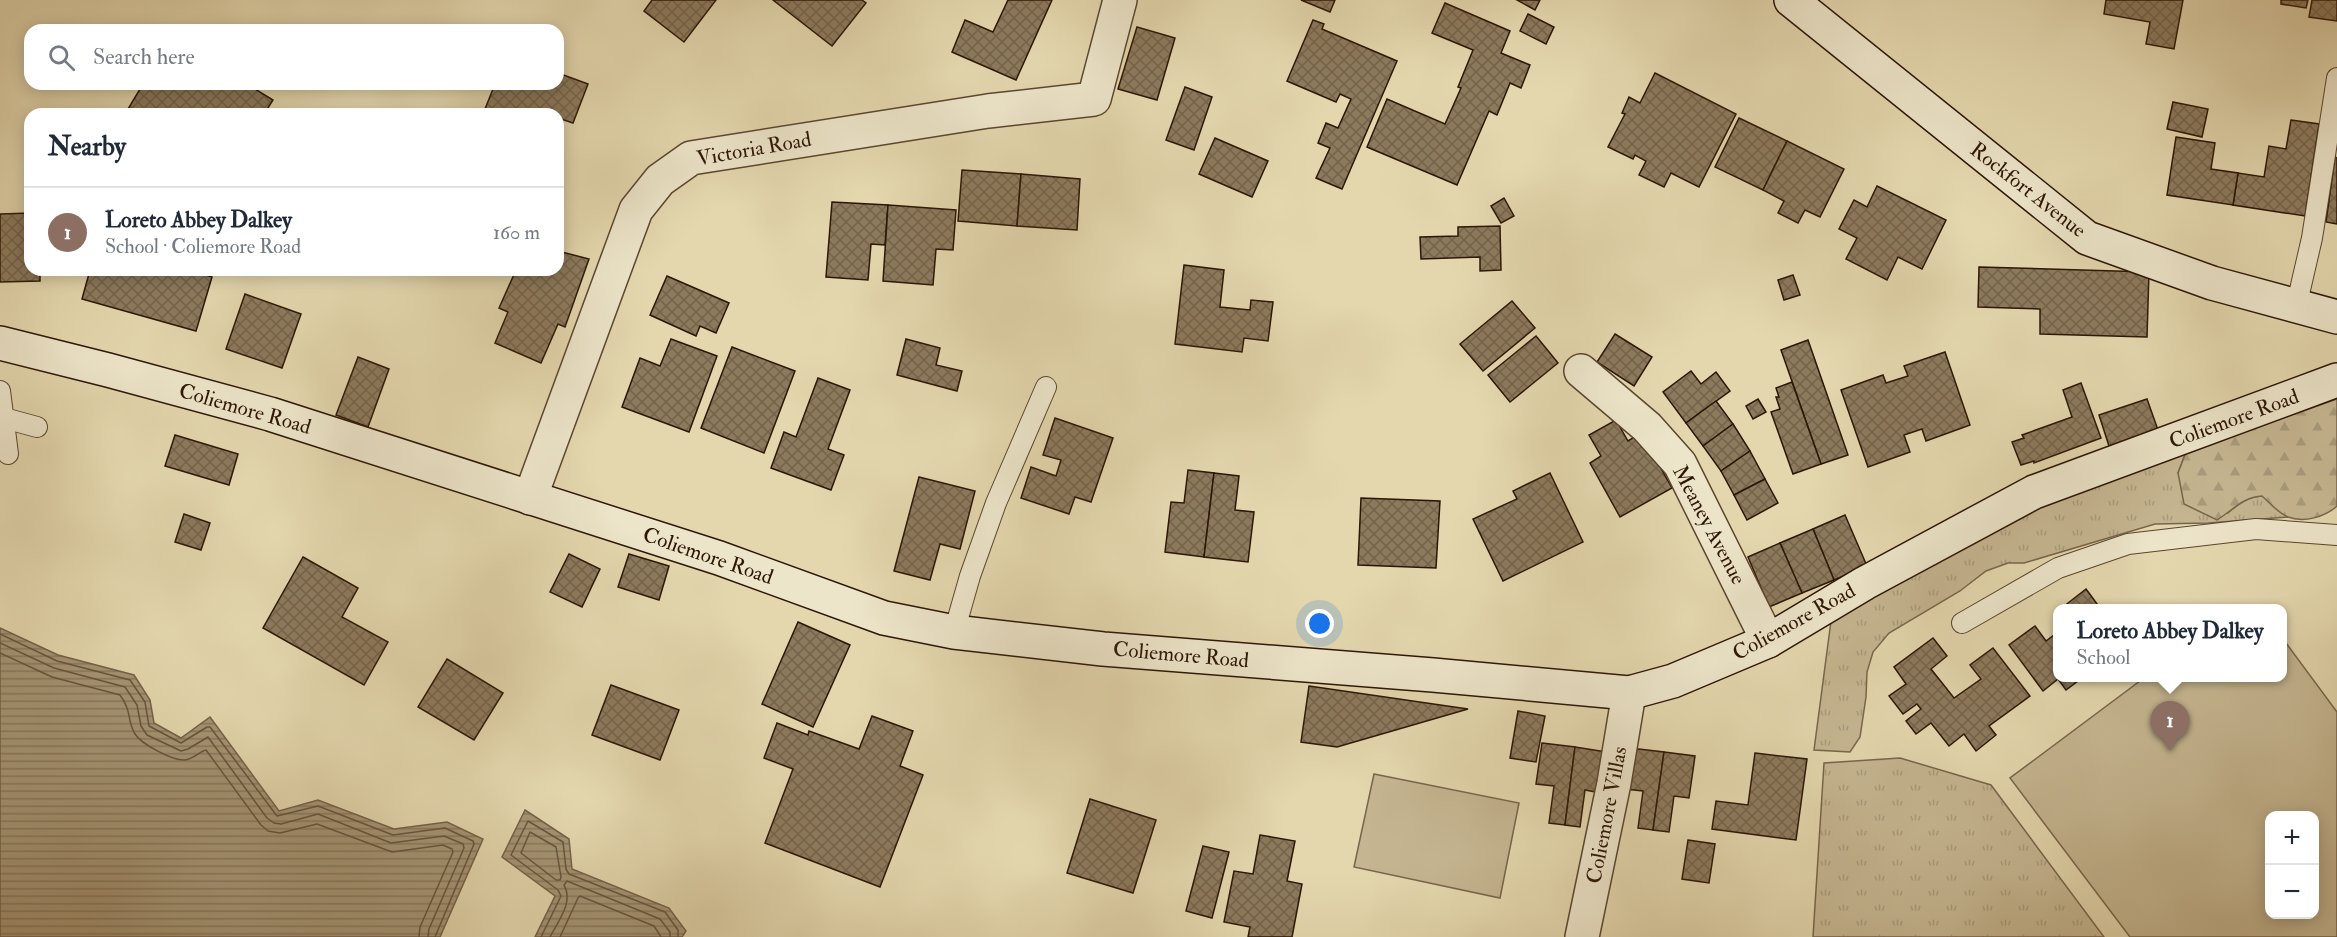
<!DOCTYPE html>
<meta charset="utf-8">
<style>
:root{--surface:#fff;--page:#f6f6f7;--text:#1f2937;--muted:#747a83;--line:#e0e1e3;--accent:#8f2418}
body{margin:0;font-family:"IM FELL Double Pica",serif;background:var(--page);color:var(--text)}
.controls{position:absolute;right:18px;bottom:18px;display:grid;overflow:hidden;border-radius:12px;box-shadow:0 3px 15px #0003}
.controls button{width:54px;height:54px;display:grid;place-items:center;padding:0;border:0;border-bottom:2px solid var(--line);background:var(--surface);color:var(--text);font:30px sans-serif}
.you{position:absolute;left:1320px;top:624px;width:21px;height:21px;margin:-15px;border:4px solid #fff;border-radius:50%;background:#1a73e8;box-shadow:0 0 0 9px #1a73e833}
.badge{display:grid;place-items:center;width:39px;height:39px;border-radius:50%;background:var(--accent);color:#fff;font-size:20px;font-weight:700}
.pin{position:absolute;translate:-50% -50px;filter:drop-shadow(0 2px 3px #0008)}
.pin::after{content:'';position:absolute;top:32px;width:21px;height:18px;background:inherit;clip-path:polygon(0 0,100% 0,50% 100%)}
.popup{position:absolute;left:2053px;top:604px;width:234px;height:78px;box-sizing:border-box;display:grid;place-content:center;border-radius:12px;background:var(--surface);filter:drop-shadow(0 2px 4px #0005);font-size:20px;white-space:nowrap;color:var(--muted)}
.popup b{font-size:22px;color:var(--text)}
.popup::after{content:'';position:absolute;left:50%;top:100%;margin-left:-12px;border:12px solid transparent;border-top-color:var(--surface)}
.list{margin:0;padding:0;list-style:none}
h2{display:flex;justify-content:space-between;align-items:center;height:78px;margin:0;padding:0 24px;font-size:26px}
h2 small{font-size:20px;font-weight:400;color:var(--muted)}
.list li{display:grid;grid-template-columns:39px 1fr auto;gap:18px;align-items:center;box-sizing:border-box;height:90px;padding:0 24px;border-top:2px solid var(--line)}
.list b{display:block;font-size:22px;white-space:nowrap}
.list p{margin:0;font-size:20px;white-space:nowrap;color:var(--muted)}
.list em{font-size:20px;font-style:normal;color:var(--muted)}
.icon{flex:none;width:33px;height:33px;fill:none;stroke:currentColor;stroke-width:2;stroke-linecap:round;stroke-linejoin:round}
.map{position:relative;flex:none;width:2337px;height:937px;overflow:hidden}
.search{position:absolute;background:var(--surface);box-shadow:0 3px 15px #0003;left:24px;top:24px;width:540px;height:66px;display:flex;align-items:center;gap:15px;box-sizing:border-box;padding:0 21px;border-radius:18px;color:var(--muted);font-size:22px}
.panel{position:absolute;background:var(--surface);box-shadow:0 3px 15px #0003;left:24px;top:108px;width:540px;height:168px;border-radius:18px}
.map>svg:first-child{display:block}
</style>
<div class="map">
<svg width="2337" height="937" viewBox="0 0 2337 937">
<defs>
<pattern id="grass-tufts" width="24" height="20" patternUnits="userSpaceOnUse" patternTransform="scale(1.5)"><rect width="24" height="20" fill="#c5b691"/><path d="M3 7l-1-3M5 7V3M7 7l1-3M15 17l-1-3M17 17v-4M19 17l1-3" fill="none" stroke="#a99c7c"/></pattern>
<pattern id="forest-firs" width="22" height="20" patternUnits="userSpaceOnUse" patternTransform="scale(1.5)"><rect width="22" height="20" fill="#c5b691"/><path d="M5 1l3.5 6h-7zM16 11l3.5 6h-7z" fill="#a99c7c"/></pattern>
<pattern id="water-rules" width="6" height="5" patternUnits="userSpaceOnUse" patternTransform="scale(1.5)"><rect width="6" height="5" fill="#a59575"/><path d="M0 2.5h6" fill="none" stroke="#87795e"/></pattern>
<pattern id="building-cross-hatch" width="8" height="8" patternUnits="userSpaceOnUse" patternTransform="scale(1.5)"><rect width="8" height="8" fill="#8c7a5d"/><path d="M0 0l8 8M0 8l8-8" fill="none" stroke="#73634b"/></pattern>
</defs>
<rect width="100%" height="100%" fill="#e4d7ae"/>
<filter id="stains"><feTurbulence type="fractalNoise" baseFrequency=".00333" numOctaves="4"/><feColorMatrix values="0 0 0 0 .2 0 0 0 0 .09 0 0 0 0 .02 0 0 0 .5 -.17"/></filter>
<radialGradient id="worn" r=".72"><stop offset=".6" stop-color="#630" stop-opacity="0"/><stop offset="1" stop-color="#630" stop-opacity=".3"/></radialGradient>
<g fill="url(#grass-tufts)" stroke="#78664c" stroke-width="1.5">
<path d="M 2186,452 L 2178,473 L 2228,513 C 2239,503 2247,497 2263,496 L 2289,517 L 2208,523 L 2155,524 L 2024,563 L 2008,563 L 1986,571 L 1960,591 L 1889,633 L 1873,652 L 1867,672 L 1866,697 L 1860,737 L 1850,752 L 1814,750 L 1831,621 L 2035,505 Z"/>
<polygon points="1900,758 1991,785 2104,937 1813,937 1824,763"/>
</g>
<path fill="url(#forest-firs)" stroke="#78664c" stroke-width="1.5" d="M 2337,399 L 2337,506 C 2325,517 2304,523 2288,517 C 2278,513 2270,503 2262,496 C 2243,497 2233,510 2217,520 L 2184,504 L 2178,473 L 2186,452 Z"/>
<g fill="#c5b691" stroke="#78664c" stroke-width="1.5" fill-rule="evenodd">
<path d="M 2283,639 L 2337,712 L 2337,937 L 2130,937 L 2010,778 L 2144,678 L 2282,678 ZM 2270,816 L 2314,816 L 2314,914 L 2270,914 Z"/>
<polygon points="1374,774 1519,803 1500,898 1354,867"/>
</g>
<g fill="url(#water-rules)" stroke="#756249" stroke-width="1.5">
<polygon points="0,628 58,655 134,675 150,700 154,723 181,738 210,717 279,811 318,800 394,829 447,822 483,839 440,937 0,937"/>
<polygon points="525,810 569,839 572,869 669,908 686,931 682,937 535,937 555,896 502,857"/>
</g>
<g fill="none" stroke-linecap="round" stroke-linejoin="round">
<g stroke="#68563e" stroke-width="1.5">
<polyline points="0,634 57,661 130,680 145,702 149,726 181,743 207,727 210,727 277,816 318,806 393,835 445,828 473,841 474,844 435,937"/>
<polyline points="0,643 54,668 125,687 137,705 141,726 147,735 181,751 188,749 208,737 267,818 274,823 281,824 318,814 391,843 444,836 463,844 464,848 429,929 428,937"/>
<path d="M 0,653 L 52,677 L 120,695 C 132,711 127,721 135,734 C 141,744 173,761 185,760 C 193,759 199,752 206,750 L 261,825 L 268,831 L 280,833 L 317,824 L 392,852 L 443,845 L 452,849 L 453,852 L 420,927 L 419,937"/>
<polygon points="530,832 556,847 561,877 560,880 556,880 521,853"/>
<polyline points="541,937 561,896 558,890 511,855 528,821 563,842 566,869 569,874 665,912 678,930 678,937"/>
<path d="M 550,937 C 558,921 574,902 564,885 L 567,881 L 660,919 L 670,932 L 670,937"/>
<polyline points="560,937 578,898 580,896 654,926 661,937"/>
</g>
</g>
<g fill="url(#building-cross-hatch)" stroke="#2c1606" stroke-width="1.5">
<polygon points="652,0 716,0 684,42 644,11"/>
<polygon points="773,0 862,0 866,3 832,46"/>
<polygon points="1008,0 1052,0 1016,80 952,52 965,20 993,32"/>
<polygon points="1301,0 1335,0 1330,12"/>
<polygon points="1517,0 1540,0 1535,10"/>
<polygon points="2106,0 2183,0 2174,49 2146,44 2150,22 2104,14"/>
<polygon points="2281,0 2308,0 2306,8 2281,4"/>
<polygon points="2312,0 2337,0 2337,21 2309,17"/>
<polygon points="1445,3 1510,31 1501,53 1530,65 1521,88 1510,83 1497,115 1489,111 1457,185 1367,147 1387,99 1445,124 1461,88 1458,87 1473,50 1432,33"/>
<polygon points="1528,14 1554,27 1546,44 1520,31"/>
<polygon points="1313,20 1324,24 1322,29 1397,61 1342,189 1316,178 1330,148 1318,143 1326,123 1338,128 1351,99 1340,94 1336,102 1287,81"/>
<polygon points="1137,27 1175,38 1157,100 1118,89"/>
<polygon points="558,73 588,84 573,123 558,118 558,114 483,114 495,84 558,84"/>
<polygon points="1655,73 1736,114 1699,187 1671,173 1664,187 1639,175 1646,161 1635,155 1633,159 1608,147 1625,114 1622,113 1629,97 1640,103"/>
<polygon points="143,84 247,84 273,100 264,114 125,114"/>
<polygon points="1185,87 1212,97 1194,150 1166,140"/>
<polygon points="2173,102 2208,109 2202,137 2167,129"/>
<polygon points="1739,118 1787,141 1763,190 1715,167"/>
<polygon points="2291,120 2319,124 2305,216 2233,205 2238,173 2264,177 2269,146 2286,149"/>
<polygon points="2176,137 2215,143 2211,169 2238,173 2233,205 2167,195"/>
<polygon points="1215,138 1268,161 1252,197 1199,174"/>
<polygon points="1787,141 1844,169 1820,217 1805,210 1798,223 1778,213 1784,201 1763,190"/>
<polygon points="2335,157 2337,158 2337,224 2326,222"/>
<polygon points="962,170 1021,174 1017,226 958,221"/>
<polygon points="1021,174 1080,179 1077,230 1017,226"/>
<polygon points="1877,186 1946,220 1922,269 1898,257 1887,280 1846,259 1857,238 1839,229 1854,200 1867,207"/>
<polygon points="1504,198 1514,216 1501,223 1491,206"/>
<polygon points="832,202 888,205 885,245 871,244 868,280 826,277"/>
<polygon points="888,205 956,210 953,250 936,249 933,285 883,281"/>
<polygon points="30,213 30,270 40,270 40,281 0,282 0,214"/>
<polygon points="1500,226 1501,270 1480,271 1480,257 1421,259 1420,237 1458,236 1458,227"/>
<polygon points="558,251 589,259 565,327 558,324 541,363 495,343 508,312 499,308 516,270 558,270"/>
<polygon points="1184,265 1224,270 1220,307 1250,310 1251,300 1273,302 1268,341 1244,338 1242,352 1175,344"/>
<polygon points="1979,267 2149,272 2147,337 2040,334 2040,309 1978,307"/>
<polygon points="90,270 189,270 212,277 196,331 82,299"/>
<polygon points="1793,275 1800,295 1784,300 1778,280"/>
<polygon points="667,276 729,303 716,333 700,326 696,336 650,315"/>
<polygon points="245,294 301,314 282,368 226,349"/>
<polygon points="1512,301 1535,328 1483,371 1460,344"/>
<polygon points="1615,334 1652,357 1634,386 1597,362"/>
<polygon points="1536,336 1558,363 1510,402 1488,375"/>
<polygon points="671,339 717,356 689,432 622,407 640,358 660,366"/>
<polygon points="906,339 940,348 936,365 962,371 957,391 897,375"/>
<polygon points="1808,340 1848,455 1821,464 1781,350"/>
<polygon points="732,347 795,371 764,453 701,428"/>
<polygon points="1945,352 1970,425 1926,441 1922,429 1904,435 1910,452 1868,467 1841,390 1883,375 1886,383 1908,376 1904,366"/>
<polygon points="358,357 389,369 368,427 336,415"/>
<polygon points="1691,371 1701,384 1716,372 1730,391 1686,423 1663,392"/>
<polygon points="818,378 850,390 828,449 844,455 831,490 771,468 784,432 796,437"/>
<polygon points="1792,382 1821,464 1793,474 1771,412 1780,409 1776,397 1779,397 1776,388"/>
<polygon points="2081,383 2101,438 2034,463 2034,461 2021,465 2012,442 2024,438 2022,435 2072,417 2063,390"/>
<polygon points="1758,399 1766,412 1753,419 1746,406"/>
<polygon points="2147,399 2158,430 2109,446 2099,415"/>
<polygon points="1716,401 1733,424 1703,446 1686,423"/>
<polygon points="1055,418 1113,438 1091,502 1075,497 1069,514 1021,498 1031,467 1056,476 1061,460 1043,455"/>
<polygon points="1616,420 1628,441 1641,433 1672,488 1620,517 1590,463 1601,456 1589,435"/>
<polygon points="1733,424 1750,451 1721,471 1703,446"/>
<polygon points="175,435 238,454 229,485 165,466"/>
<polygon points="1750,451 1765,479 1734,495 1721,471"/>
<polygon points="1188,470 1214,473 1204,557 1165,552 1171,502 1184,503"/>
<polygon points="1214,473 1239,476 1235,510 1254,512 1248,562 1204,557"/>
<polygon points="1550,473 1583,542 1503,581 1473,519 1517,499 1513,491"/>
<polygon points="919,477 975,491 960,549 940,544 930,580 894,571"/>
<polygon points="1765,479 1778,503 1747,520 1734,495"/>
<polygon points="1361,498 1440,501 1436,568 1358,565"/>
<polygon points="184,514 210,523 201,550 175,542"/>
<polygon points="1845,515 1867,566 1834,580 1813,529"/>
<polygon points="1813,529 1834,580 1802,593 1780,543"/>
<polygon points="1780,543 1802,593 1769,607 1748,557"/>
<polygon points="569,554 600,569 582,607 550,592"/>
<polygon points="629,554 669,566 659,600 618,587"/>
<polygon points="303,557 358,588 342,617 388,642 364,685 263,628"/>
<polygon points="2086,589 2100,608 2064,608 2063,607"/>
<polygon points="798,622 850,645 813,727 762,704"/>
<polygon points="2035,626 2046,641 2058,632 2058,678 2082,678 2066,690 2058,679 2043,691 2009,645"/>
<polygon points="1933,638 1947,656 1931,669 1954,698 1981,679 1970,665 1993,648 2030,696 1989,726 1996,735 1976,751 1964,734 1949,746 1931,723 1916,734 1906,721 1921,709 1917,704 1903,714 1889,696 1906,684 1894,667"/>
<polygon points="447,659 503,693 474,740 418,707"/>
<polygon points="611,685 679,710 660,760 592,735"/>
<polygon points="1309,686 1468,709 1337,747 1301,742"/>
<polygon points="1518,711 1545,716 1536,762 1510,758"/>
<polygon points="872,716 913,731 900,766 923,775 880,887 765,843 793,769 764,758 777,723 808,735 809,731 859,749"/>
<polygon points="1542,743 1575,747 1565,825 1549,823 1554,786 1536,784"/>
<polygon points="1575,747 1606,752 1601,793 1585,790 1580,827 1565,825"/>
<polygon points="1630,748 1664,752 1653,830 1638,828 1643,791 1625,789"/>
<polygon points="1664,752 1695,756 1689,798 1674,796 1669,832 1653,830"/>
<polygon points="1755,753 1807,759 1796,840 1712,829 1716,801 1748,805"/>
<polygon points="1090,799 1156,820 1133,893 1067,873"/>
<polygon points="1260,835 1295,841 1287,881 1302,884 1292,937 1248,937 1250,927 1224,922 1234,871 1253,874"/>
<polygon points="1688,840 1715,844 1709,883 1682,879"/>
<polygon points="1203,846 1229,852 1212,918 1186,911"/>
</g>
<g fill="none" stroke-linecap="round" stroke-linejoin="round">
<defs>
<g id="lane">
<polyline points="2296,307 2312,238 2337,78"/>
<polyline points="0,391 8,454"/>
<polyline points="4,418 37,427"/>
<polyline points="1962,623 2058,568 2128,544 2256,529 2337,535"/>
<polyline points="954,632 970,576 996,503 1046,387"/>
</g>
<g id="street">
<polyline points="1581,371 1647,427 1680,464 1768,641"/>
<polyline points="530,498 636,210 660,180 691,158 988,111 1094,99 1120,0"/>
<polyline points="1582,937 1614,783 1629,693"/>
</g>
<g id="secondary">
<polyline points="1791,0 2087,238 2212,283 2337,317"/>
<polyline points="0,343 108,370 270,414 719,558 884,618 954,632 1103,649 1433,675 1629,693 1673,681 1768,641 1865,583 2034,492 2337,380"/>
</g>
</defs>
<use href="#lane" stroke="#5a4630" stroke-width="22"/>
<use href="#street" stroke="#5a4630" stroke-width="36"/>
<use href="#secondary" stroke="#2c1606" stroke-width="36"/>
<use href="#lane" stroke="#ede5ca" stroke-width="20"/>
<use href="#street" stroke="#ede5ca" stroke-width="33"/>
<use href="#secondary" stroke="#ede5ca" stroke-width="33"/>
</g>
<g text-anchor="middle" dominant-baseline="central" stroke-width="4.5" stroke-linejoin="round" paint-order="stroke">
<g font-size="21" fill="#2c1606" stroke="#ede5ca">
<text transform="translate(754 149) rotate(-10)">Victoria Road</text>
<text transform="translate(2028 190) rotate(38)">Rockfort Avenue</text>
<text transform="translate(245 409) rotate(16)">Coliemore Road</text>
<text transform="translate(2234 419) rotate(-20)">Coliemore Road</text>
<text transform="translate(1709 525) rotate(62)">Meaney Avenue</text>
<text transform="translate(708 556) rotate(19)">Coliemore Road</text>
<text transform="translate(1794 622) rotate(-29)">Coliemore Road</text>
<text transform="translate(1181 655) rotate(5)">Coliemore Road</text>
<text transform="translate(1607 815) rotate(-79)">Coliemore Villas</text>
</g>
</g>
<rect width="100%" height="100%" filter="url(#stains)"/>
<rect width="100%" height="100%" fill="url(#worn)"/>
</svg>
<div class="controls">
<button>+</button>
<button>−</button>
</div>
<div class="you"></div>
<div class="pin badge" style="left:2170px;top:751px;background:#8d6e63">1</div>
<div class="popup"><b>Loreto Abbey Dalkey</b>School</div>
<div class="search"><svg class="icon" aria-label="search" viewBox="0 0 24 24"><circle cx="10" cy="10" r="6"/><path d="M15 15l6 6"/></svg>Search here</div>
<section class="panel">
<h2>Nearby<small></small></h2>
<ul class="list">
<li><span class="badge" style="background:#8d6e63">1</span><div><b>Loreto Abbey Dalkey</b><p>School · Coliemore Road</p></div><em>160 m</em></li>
</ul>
</section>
</div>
